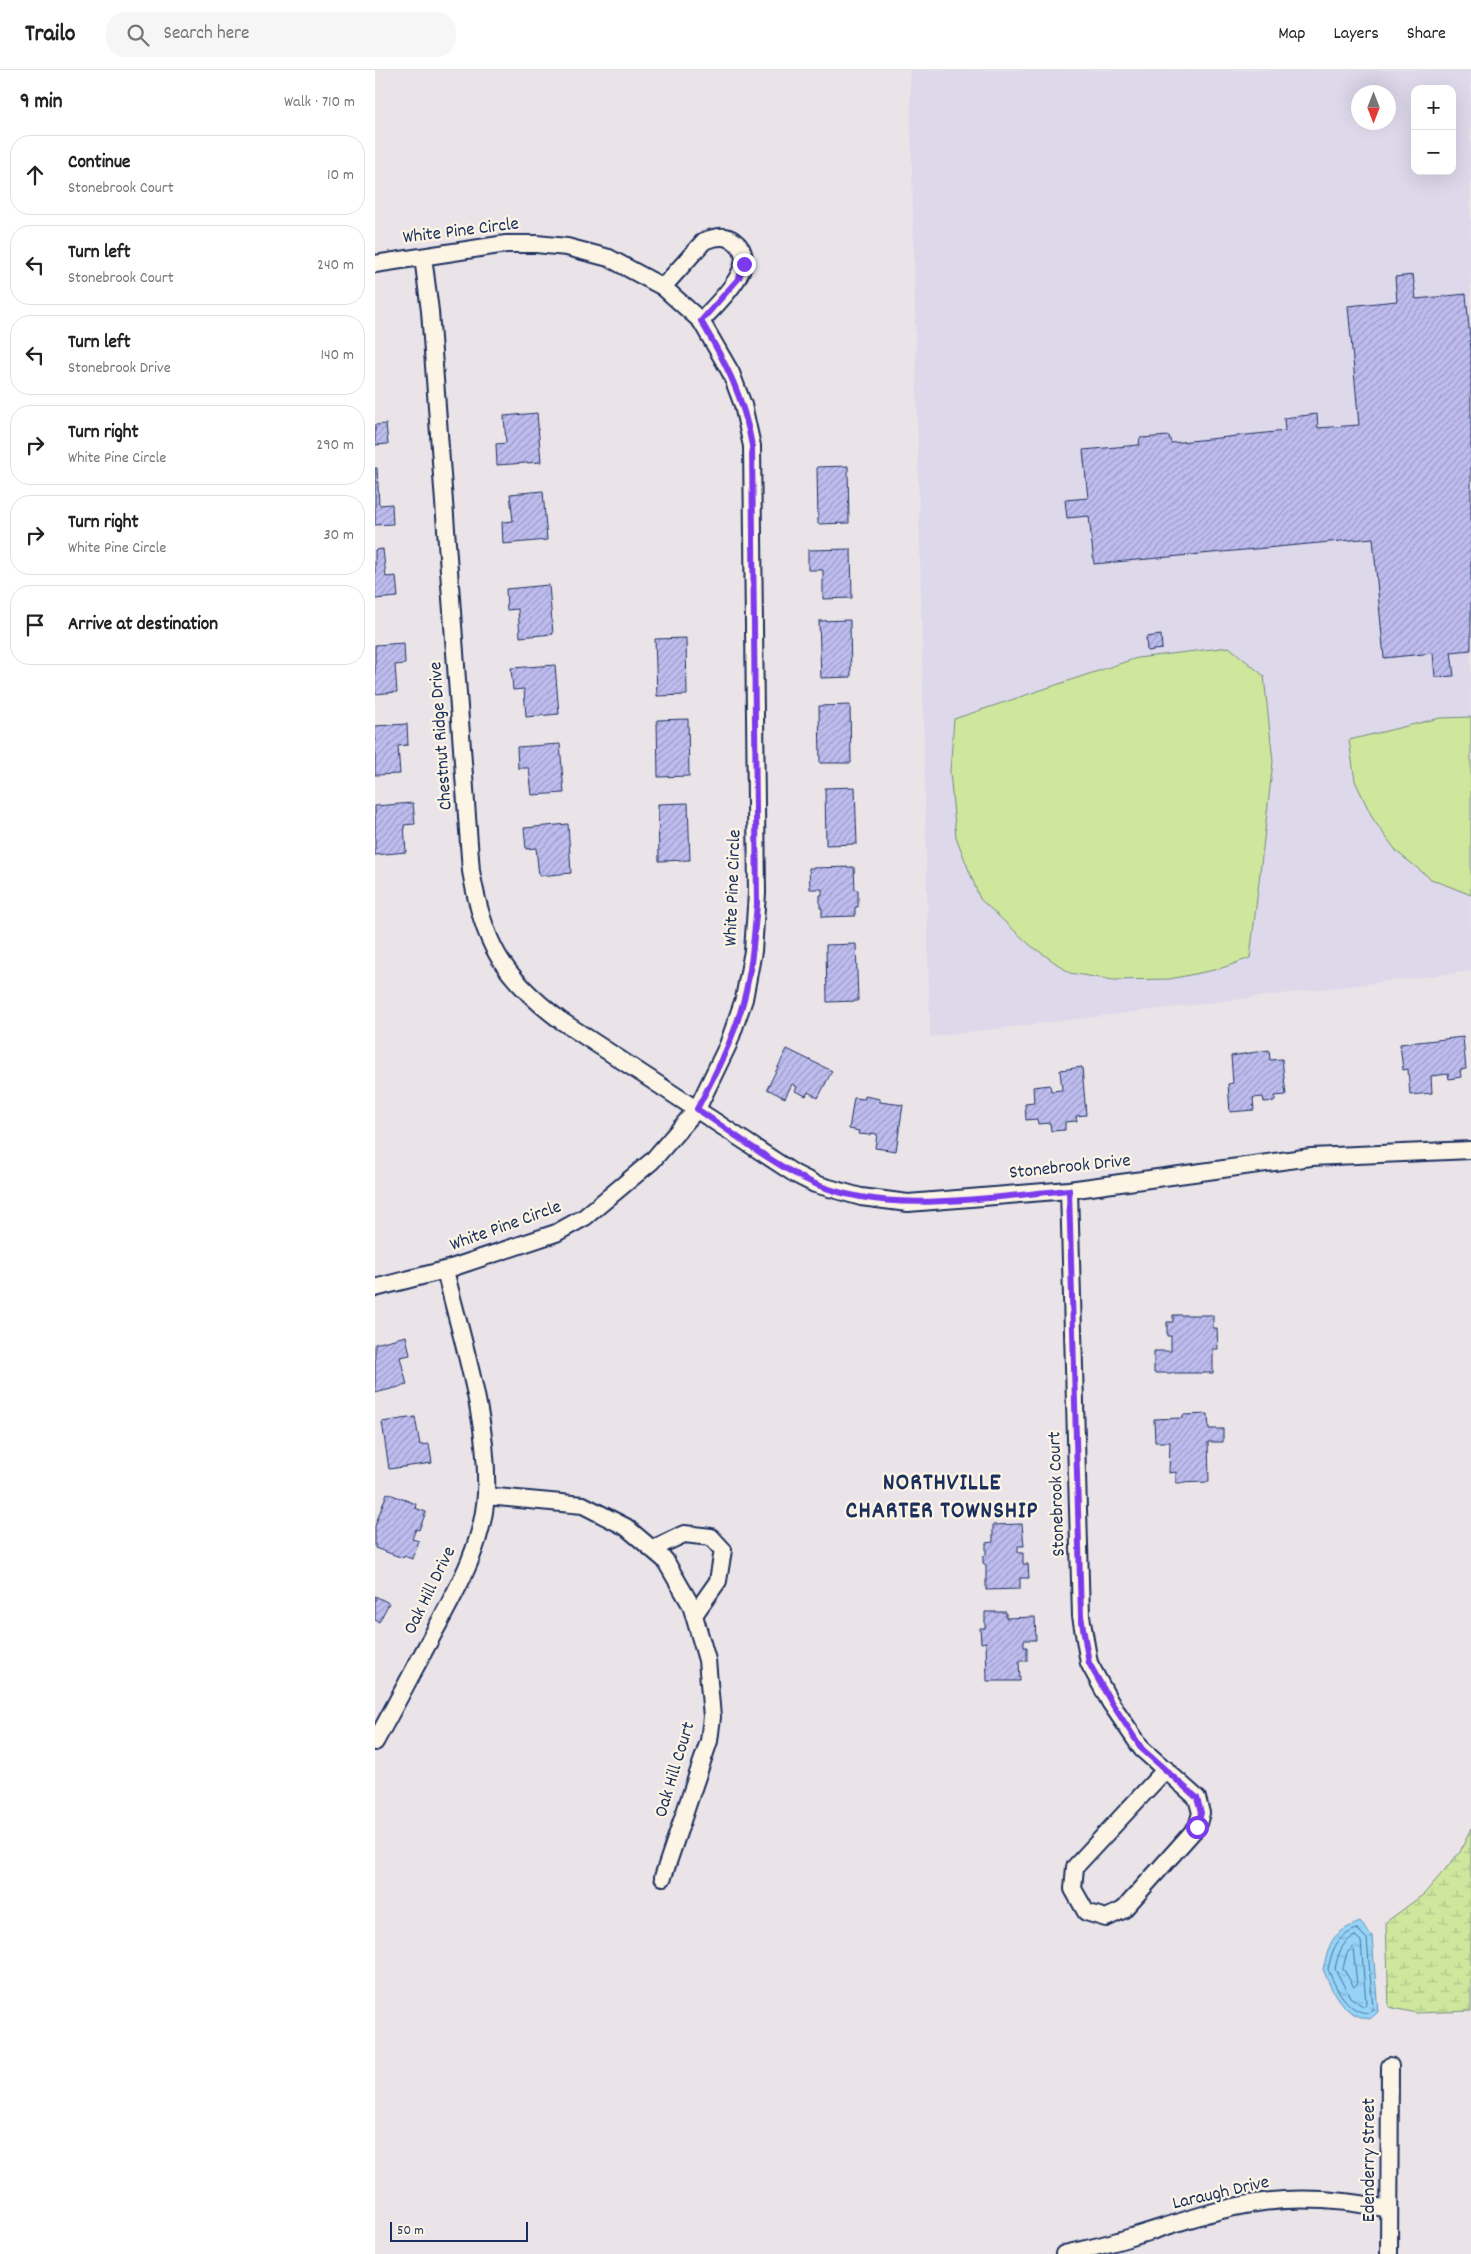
<!DOCTYPE html>
<meta charset="utf-8">
<style>
:root{--surface:#fff;--page:#f6f6f6;--text:#222;--muted:#767676;--line:#e0e0e0}
body{margin:0;font-family:Dekko,sans-serif;background:var(--page);color:var(--text)}
.controls{position:absolute;right:15px;top:15px;display:grid;overflow:hidden;border-radius:10px;box-shadow:0 5px 20px #0002}
.controls button{width:45px;height:45px;display:grid;place-items:center;padding:0;border:0;border-bottom:1px solid var(--line);background:var(--surface);color:var(--text);font:25px sans-serif}
.compass{position:absolute;left:976px;top:15px;width:45px;height:45px;border-radius:50%;background:var(--surface);box-shadow:0 5px 20px #0002;rotate:180deg}
.scale{position:absolute;left:15px;bottom:12px;width:138px;box-sizing:border-box;padding-left:5px;border:2px solid #1b2f5e;border-top:0;font-size:14px;line-height:18px;white-space:nowrap;color:#1b2f5e;-webkit-text-stroke:4px #fcf5e5;paint-order:stroke}
.stop{position:absolute;width:15px;height:15px;margin:-11px;border:4px solid #7c3aed;border-radius:50%;background:#fff}
.stop.end{background:#7c3aed;border-color:#fff;box-shadow:0 1px 5px #0008}
.list{margin:0;padding:0;list-style:none}
h2{display:flex;justify-content:space-between;align-items:center;height:65px;margin:0;padding:0 20px;font-size:21px}
h2 small{font-size:16px;font-weight:400;color:var(--muted)}
.list li{display:grid;grid-template-columns:32px 1fr auto;gap:15px;align-items:center;box-sizing:border-box;height:80px;margin:0 10px 10px;padding:0 10px;border:1px solid var(--line);border-radius:20px}
.list b{display:block;font-size:19px;white-space:nowrap}
.list p{margin:0;font-size:16px;white-space:nowrap;color:var(--muted)}
.list em{font-size:16px;font-style:normal;color:var(--muted)}
.icon{flex:none;width:28px;height:28px;fill:none;stroke:currentColor;stroke-width:2;stroke-linecap:round;stroke-linejoin:round}
.map{position:relative;flex:none;width:1096px;height:2184px;overflow:hidden}
header{display:flex;align-items:center;gap:30px;box-sizing:border-box;height:70px;padding:0 25px;background:var(--surface);border-bottom:1px solid var(--line)}
header strong{font-size:24px}
nav{display:flex;gap:28px;margin-inline-start:auto;font-size:18px}
.search{width:350px;height:45px;background:var(--page);display:flex;align-items:center;gap:12px;box-sizing:border-box;padding:0 18px;border-radius:20px;color:var(--muted);font-size:19px}
main{display:flex}
aside{flex:1;background:var(--surface)}
.map>svg:first-child{display:block}
</style>
<header>
<strong>Trailo</strong>
<div class="search"><svg class="icon" aria-label="search" viewBox="0 0 24 24"><circle cx="10" cy="10" r="6"/><path d="M15 15l6 6"/></svg>Search here</div>
<nav><a>Map</a><a>Layers</a><a>Share</a></nav>
</header>
<main>
<aside>
<h2>9 min<small>Walk · 710 m</small></h2>
<ul class="list">
<li><svg class="icon" aria-label="ahead" viewBox="0 0 24 24"><path d="M12 20V5M6 11l6-6 6 6"/></svg><div><b>Continue</b><p>Stonebrook Court</p></div><em>10 m</em></li>
<li><svg class="icon" aria-label="left" viewBox="0 0 24 24"><path d="M17 20v-9H6M10 6l-5 5 5 5"/></svg><div><b>Turn left</b><p>Stonebrook Court</p></div><em>240 m</em></li>
<li><svg class="icon" aria-label="left" viewBox="0 0 24 24"><path d="M17 20v-9H6M10 6l-5 5 5 5"/></svg><div><b>Turn left</b><p>Stonebrook Drive</p></div><em>140 m</em></li>
<li><svg class="icon" aria-label="right" viewBox="0 0 24 24"><path d="M7 20v-9h11M14 6l5 5-5 5"/></svg><div><b>Turn right</b><p>White Pine Circle</p></div><em>290 m</em></li>
<li><svg class="icon" aria-label="right" viewBox="0 0 24 24"><path d="M7 20v-9h11M14 6l5 5-5 5"/></svg><div><b>Turn right</b><p>White Pine Circle</p></div><em>30 m</em></li>
<li><svg class="icon" aria-label="arrive" viewBox="0 0 24 24"><path d="M6 21V4h12l-3 4 3 4H6"/></svg><div><b>Arrive at destination</b></div></li>
</ul>
</aside>
<div class="map">
<svg width="1096" height="2184" viewBox="0 0 1096 2184">
<defs>
<pattern id="wetland-marsh" width="20" height="14" patternUnits="userSpaceOnUse" patternTransform="scale(1.25)"><rect width="20" height="14" fill="#cee79d"/><path d="M1 5h8M5 5V1M11 12h8M15 12V8" fill="none" stroke="#b0c68a"/></pattern>
<pattern id="water-ripples" width="26" height="14" patternUnits="userSpaceOnUse" patternTransform="scale(1.25)"><rect width="26" height="14" fill="#95d4f7"/><path d="M2 4q2-2 4 0t4 0M15 11q2-2 4 0t4 0" fill="none" stroke="#80b6d6"/></pattern>
<pattern id="building-hatch" width="6" height="6" patternUnits="userSpaceOnUse" patternTransform="scale(1.25)"><rect width="6" height="6" fill="#bfbdef"/><path d="M-1 1l2-2M0 6l6-6M5 7l2-2" fill="none" stroke="#9a9ac5"/></pattern>
</defs>
<rect width="100%" height="100%" fill="#eae4e8"/>
<filter id="ink" filterUnits="userSpaceOnUse"><feTurbulence type="fractalNoise" baseFrequency=".02" numOctaves="2"/><feDisplacementMap in="SourceGraphic" scale="10" xChannelSelector="R" yChannelSelector="G"/><feConvolveMatrix kernelMatrix="1 2 1 2 8 2 1 2 1" color-interpolation-filters="sRGB"/></filter>
<g filter="url(#ink)">
<path fill="#ddd8ea" fill-rule="evenodd" d="M 535,0 L 1096,0 L 1096,901 L 555,967 ZM 1040,19 L 1077,19 L 1077,101 L 1040,101 ZM 984,22 L 1014,22 L 1014,52 L 984,52 Z"/>
<g fill="#cee79d" stroke="#748b7e">
<polygon points="854,577 889,606 898,692 875,888 844,899 795,909 738,910 695,903 655,875 605,829 581,767 575,702 579,649 762,588"/>
<polygon points="1096,647 1096,825 1056,809 1022,782 998,749 980,711 974,670 1065,648"/>
</g>
<polygon fill="url(#wetland-marsh)" stroke="#748b7e" points="1096,1758 1096,1941 1041,1943 1014,1937 1011,1852 1049,1824 1085,1782"/>
<path fill="url(#water-ripples)" stroke="#6492ba" d="M 985,1852 L 997,1866 L 1003,1942 L 995,1949 C 968,1946 957,1922 948,1899 C 956,1870 955,1864 985,1852 Z"/>
<g fill="none" stroke-linecap="round" stroke-linejoin="round">
<g stroke="#4c719b" stroke-width="1">
<path d="M 982,1859 L 992,1869 L 998,1939 L 993,1943 C 972,1942 960,1917 953,1899 C 958,1878 961,1867 982,1859 Z"/>
<path d="M 980,1866 L 986,1871 L 991,1934 L 989,1937 L 975,1927 L 960,1899 C 963,1885 966,1872 980,1866 Z"/>
<polygon points="978,1878 982,1914 979,1917 968,1898 972,1883"/>
</g>
</g>
<g fill="url(#building-hatch)" stroke="#1b2f5e">
<polygon points="1038,205 1041,229 1091,224 1096,280 1096,580 1076,582 1079,606 1060,607 1058,583 1009,588 998,468 719,494 714,446 692,448 690,430 713,428 708,380 764,375 765,368 794,366 796,373 910,361 909,348 942,344 943,358 984,355 973,236 1022,231 1020,207"/>
<polygon points="162,343 166,392 122,395 121,374 131,373 129,346"/>
<polygon points="11,354 13,374 0,375 0,355"/>
<polygon points="473,396 474,453 443,454 442,397"/>
<polygon points="0,398 2,398 4,435 17,434 18,454 0,455"/>
<polygon points="168,421 172,470 128,474 127,452 138,451 135,424"/>
<polygon points="8,479 11,507 21,506 23,527 0,529 0,480"/>
<polygon points="476,479 477,528 448,529 448,500 433,500 433,480"/>
<polygon points="174,515 178,564 145,567 143,539 132,540 131,519"/>
<polygon points="475,550 476,607 446,608 444,551"/>
<polygon points="786,565 787,579 772,581 771,567"/>
<polygon points="311,568 312,625 282,626 280,569"/>
<polygon points="29,573 30,594 20,595 22,622 0,624 0,575"/>
<polygon points="180,595 184,644 151,647 149,619 138,620 136,598"/>
<polygon points="475,635 476,693 445,693 444,636"/>
<polygon points="313,649 314,706 283,707 282,650"/>
<polygon points="32,654 33,675 23,676 25,704 0,705 0,656"/>
<polygon points="185,674 189,723 157,725 154,698 143,698 142,677"/>
<polygon points="480,717 482,774 451,775 450,718"/>
<polygon points="38,733 40,754 29,755 31,782 0,785 0,736"/>
<polygon points="313,733 315,790 284,791 283,734"/>
<polygon points="193,754 196,803 164,806 161,778 151,779 149,758"/>
<polygon points="479,797 480,820 483,820 483,837 480,837 480,846 447,847 447,838 445,838 445,825 447,825 447,819 435,819 434,798"/>
<polygon points="481,874 483,931 452,932 451,875"/>
<polygon points="1088,967 1091,999 1085,1000 1086,1007 1074,1009 1073,1004 1056,1006 1057,1023 1035,1025 1033,999 1028,1000 1025,974"/>
<polygon points="412,979 457,1001 443,1028 433,1022 431,1026 420,1021 422,1017 417,1014 410,1028 392,1019"/>
<polygon points="894,980 895,990 907,989 911,1025 900,1026 900,1031 889,1032 888,1027 878,1028 879,1040 855,1042 853,1014 858,1013 856,986"/>
<polygon points="707,997 711,1045 701,1046 702,1051 690,1052 690,1060 676,1061 675,1053 663,1054 662,1049 651,1050 650,1034 659,1033 658,1017 675,1015 676,1021 687,1020 685,1000"/>
<polygon points="490,1026 505,1029 505,1032 528,1035 521,1081 500,1078 502,1064 496,1063 495,1065 483,1064 484,1061 474,1059 479,1028 490,1029"/>
<polygon points="798,1245 838,1245 838,1258 842,1258 843,1279 838,1279 838,1303 779,1303 779,1281 796,1281 796,1266 792,1266 792,1252 798,1252"/>
<polygon points="31,1266 35,1285 25,1287 32,1315 0,1323 0,1274"/>
<polygon points="833,1344 834,1359 848,1359 848,1372 833,1372 834,1412 801,1413 801,1402 794,1403 795,1372 780,1372 779,1349 808,1348 808,1345"/>
<polygon points="40,1347 45,1375 54,1374 57,1393 14,1399 7,1352"/>
<polygon points="12,1423 41,1434 40,1438 51,1442 44,1460 41,1459 37,1469 44,1471 37,1489 29,1486 28,1488 0,1478 0,1456"/>
<polygon points="647,1454 649,1476 643,1476 643,1483 648,1483 648,1494 653,1494 654,1508 645,1508 645,1519 611,1520 611,1495 608,1493 608,1487 611,1485 611,1473 618,1472 618,1455"/>
<polygon points="0,1526 14,1533 4,1552 0,1550"/>
<polygon points="610,1542 631,1542 631,1548 660,1547 661,1570 649,1570 649,1577 652,1577 652,1591 644,1591 645,1611 612,1611 611,1572 606,1573 605,1558 610,1558"/>
</g>
<g fill="none" stroke-linecap="round" stroke-linejoin="round">
<defs>
<g id="minor">
<path d="M 48,187 L 55,241 L 96,801 C 109,874 126,905 185,950 L 420,1104 L 440,1114 L 486,1127 L 533,1133 L 694,1120 L 936,1087 L 1096,1080"/>
<polyline points="0,194 131,174 161,174 192,177 234,188 288,217 326,251 356,303 368,335 377,376 382,823 378,881 369,929 353,975 322,1039 277,1091 210,1147 181,1163 70,1200 0,1218"/>
<path d="M 288,217 L 329,171 C 339,167 350,164 359,171 C 389,193 341,234 326,251"/>
<polyline points="694,1120 706,1546 714,1593 735,1632 767,1679 822,1728 826,1743 822,1757 748,1840 731,1848 711,1842 698,1819 700,1797 791,1699"/>
<polyline points="111,1426 208,1435 251,1457 290,1490 316,1535 332,1590 337,1647 334,1671 288,1807"/>
<polyline points="277,1479 309,1464 336,1467 348,1480 343,1511 319,1545"/>
<path d="M 0,1672 C 19,1638 37,1603 56,1568 C 80,1523 108,1477 111,1424 C 114,1350 87,1271 70,1200"/>
<path d="M 689,2184 C 713,2179 737,2173 760,2166 C 800,2154 840,2139 881,2133 C 925,2126 971,2130 1014,2139"/>
<polyline points="1014,2184 1015,1996"/>
</g>
</defs>
<use href="#minor" stroke="#1b2f5e" stroke-width="20"/>
<use href="#minor" stroke="#fcf5e5" stroke-width="16"/>
</g>
</g>
<g fill="none" stroke-linecap="round" stroke-linejoin="round" filter="url(#ink)">
<path stroke="#7c3aed" stroke-width="6" d="M 369,194 L 364,208 L 326,251 C 351,293 369,328 377,376 L 382,834 C 379,866 377,898 369,929 C 359,968 341,1003 322,1039 C 358,1063 399,1095 438,1113 C 513,1146 613,1127 694,1120 L 706,1546 L 714,1593 L 736,1632 L 767,1679 L 822,1728 L 826,1743 L 822,1757"/>
</g>
<g text-anchor="middle" dominant-baseline="central" stroke-width="4.5" stroke-linejoin="round" paint-order="stroke">
<g font-size="19" fill="#1b2f5e" stroke="#fcf5e5">
<text transform="translate(86 162) rotate(-7)">White Pine Circle</text>
<text transform="translate(67 666) rotate(-94)">Chestnut Ridge Drive</text>
<text transform="translate(359 818) rotate(-88)">White Pine Circle</text>
<text transform="translate(695 1098) rotate(-6)">Stonebrook Drive</text>
<text transform="translate(131 1157) rotate(-20)">White Pine Circle</text>
<text transform="translate(683 1424) rotate(-92)">Stonebrook Court</text>
<text transform="translate(56 1521) rotate(-64)">Oak Hill Drive</text>
<text transform="translate(301 1700) rotate(-73)">Oak Hill Court</text>
<text transform="translate(995 2090) rotate(-90)">Edenderry Street</text>
<text transform="translate(846 2124) rotate(-13)">Laraugh Drive</text>
</g>
<g font-size="24" font-weight="bold" letter-spacing="1" fill="#1b2f5e" stroke="#fcf5e5">
<text x="567" y="1414">NORTHVILLE<tspan x="567" dy="28">CHARTER TOWNSHIP</tspan></text>
</g>
</g>
</svg>
<div class="controls">
<button>+</button>
<button>−</button>
</div>
<svg class="compass" viewBox="-18 -18 36 36"><path d="M0-13l5 13h-10z" fill="#e53935"/><path d="M0 13l5-13h-10z" fill="#767676"/></svg>
<div class="scale">50 m</div>
<div class="stop" style="left:822px;top:1757px"></div>
<div class="stop end" style="left:369px;top:194px"></div>
</div>
</main>
